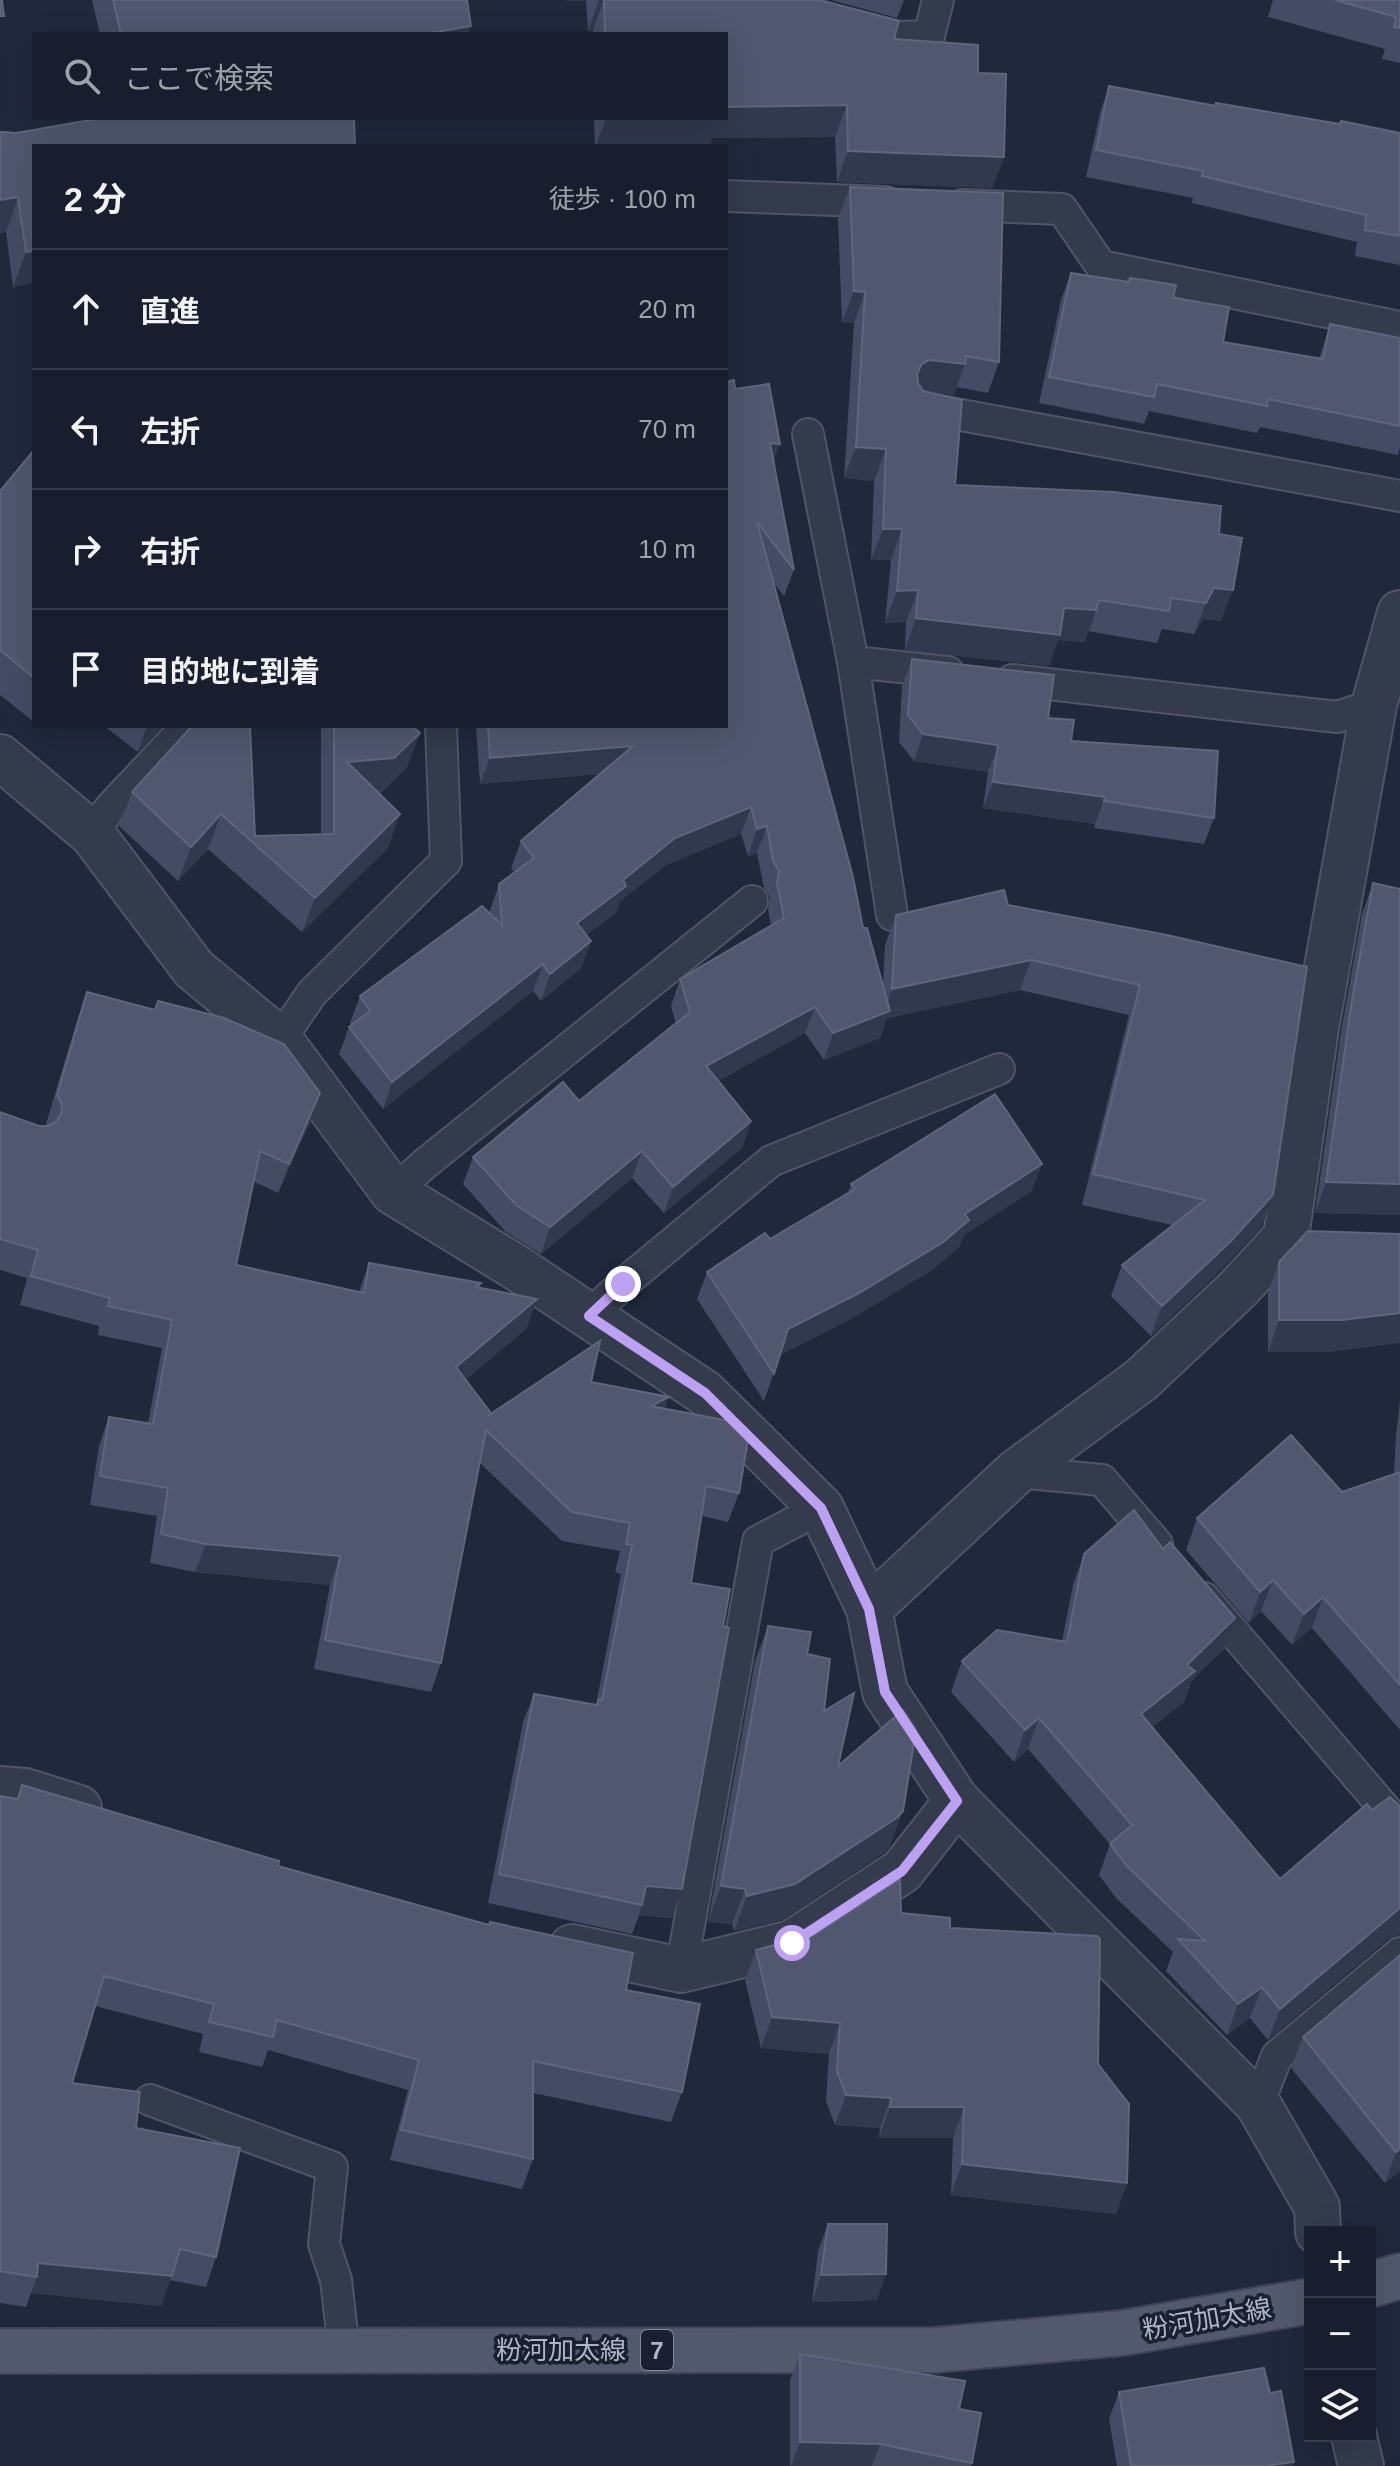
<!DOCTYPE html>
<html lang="ja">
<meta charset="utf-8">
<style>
:root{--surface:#181e2d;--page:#212735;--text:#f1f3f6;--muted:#9fa2aa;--line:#363c49}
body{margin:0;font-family:Arial,"Noto Sans JP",sans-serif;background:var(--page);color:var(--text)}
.controls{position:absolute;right:24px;bottom:24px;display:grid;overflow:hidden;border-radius:0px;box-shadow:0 8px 32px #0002}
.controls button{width:72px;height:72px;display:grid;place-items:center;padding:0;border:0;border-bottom:2px solid var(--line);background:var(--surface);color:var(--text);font:40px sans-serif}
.stop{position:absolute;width:24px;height:24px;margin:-18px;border:6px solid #bca0f2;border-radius:50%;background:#fff}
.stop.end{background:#bca0f2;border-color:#fff;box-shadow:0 2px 8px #0008}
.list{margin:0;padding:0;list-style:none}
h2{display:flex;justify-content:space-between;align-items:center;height:104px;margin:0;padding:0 32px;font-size:34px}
h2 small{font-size:26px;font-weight:400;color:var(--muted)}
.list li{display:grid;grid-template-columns:52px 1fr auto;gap:24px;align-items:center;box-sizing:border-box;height:120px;padding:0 32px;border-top:2px solid var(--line)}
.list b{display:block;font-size:30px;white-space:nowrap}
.list em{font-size:26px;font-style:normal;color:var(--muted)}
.icon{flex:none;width:44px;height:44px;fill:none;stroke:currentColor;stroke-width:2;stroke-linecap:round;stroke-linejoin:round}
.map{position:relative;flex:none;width:1400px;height:2466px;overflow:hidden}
.search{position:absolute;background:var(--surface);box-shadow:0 8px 32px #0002;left:32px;top:32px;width:696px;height:88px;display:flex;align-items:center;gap:20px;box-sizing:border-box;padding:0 28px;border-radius:0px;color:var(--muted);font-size:30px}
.panel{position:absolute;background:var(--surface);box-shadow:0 8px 32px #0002;left:32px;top:144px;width:696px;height:584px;border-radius:0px}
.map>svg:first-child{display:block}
</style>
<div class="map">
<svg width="1400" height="2466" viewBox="0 0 1400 2466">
<rect width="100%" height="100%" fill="#20283c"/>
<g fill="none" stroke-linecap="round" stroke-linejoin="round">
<defs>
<g id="lane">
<polyline points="856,26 899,37 929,36 938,0"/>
<polyline points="726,196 886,202"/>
<polyline points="962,205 1062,209 1101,266 1400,327"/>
<polyline points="923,408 1400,496"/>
<polyline points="808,434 853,662 948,672"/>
<polyline points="853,662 892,915"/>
<polyline points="1012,680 1337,717 1374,705"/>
<polyline points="92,834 110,808 187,726"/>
<polyline points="280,1040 312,993 446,861 441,726"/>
<polyline points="393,1192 427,1162 752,901"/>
<polyline points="589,1316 623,1284 771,1161 999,1069"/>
<polyline points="1016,1472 1102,1480 1157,1544"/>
<polyline points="1204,1598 1400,1826"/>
<polyline points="681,1970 758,1541 821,1508"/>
<polyline points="150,2100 332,2167 324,2244 336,2280 344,2350"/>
<polyline points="1258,2104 1277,2056 1400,1953"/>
</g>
<g id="street">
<polyline points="0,757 92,834 194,969 280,1040 393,1192 517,1268 705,1393 821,1508 869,1609 885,1692 957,1801 1258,2104 1317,2207 1318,2232"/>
<polyline points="869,1609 1016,1472 1141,1380 1238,1289 1286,1237 1316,1028 1374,705 1400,613"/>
<polyline points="0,1789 25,1791 79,1808"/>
<polyline points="572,1947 681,1970 792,1943 902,1871 957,1801"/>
<polyline points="1354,2436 1361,2466"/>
</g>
<g id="primary">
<polyline points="1370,2285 1400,2276"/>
<polyline points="0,2351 935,2350 1122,2333 1310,2301"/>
</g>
</defs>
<use href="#lane" stroke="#4f5566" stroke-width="34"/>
<use href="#street" stroke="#4f5566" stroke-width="48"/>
<use href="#primary" stroke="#3e4455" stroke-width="48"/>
<use href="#lane" stroke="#343b4c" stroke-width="30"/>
<use href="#street" stroke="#343b4c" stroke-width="44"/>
<use href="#primary" stroke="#52596c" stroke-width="44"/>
</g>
<g fill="#444c64">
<polygon points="92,0 467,0 468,34 100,34"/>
<polygon points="566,0 820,0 894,39 978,73 1004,157 992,188 837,182 835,137 712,138 710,144 653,146 595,146 594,118 726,118 726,34 593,34 593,30 588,31 586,1 566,1"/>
<polygon points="831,0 904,0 897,18"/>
<polygon points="1273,0 1400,0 1400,63 1382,59 1385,49 1268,17"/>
<polygon points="1109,86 1215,106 1400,133 1400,265 1355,256 1357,242 1192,203 1193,198 1086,177 1100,113"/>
<polygon points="0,132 16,133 34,146 34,283 13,287 6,232 0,233"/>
<polygon points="850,187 999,362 988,393 957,387 954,395 930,392 955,485 1219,534 1221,621 1203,619 1194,634 1162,629 1157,643 1088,631 1085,642 1058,640 1049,666 905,650 906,622 885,623 891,560 871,560 874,481 844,478 854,323 842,322 838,218"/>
<polygon points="1071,273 1173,298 1223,342 1319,359 1330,324 1400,338 1400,448 1398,455 1260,427 1257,433 1149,411 1144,424 1039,403 1061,300"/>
<polygon points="735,389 773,462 794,570 784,596 773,582 863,928 883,986 885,945 896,915 1008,905 1167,935 1262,1226 1220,1271 1151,1336 1111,1296 1122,1265 1172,1225 1082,1205 1129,1015 1020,990 887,1018 880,1038 824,1060 805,1033 718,1081 751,1121 742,1148 664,1213 632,1178 541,1254 506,1232 463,1184 473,1157 579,1101 676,1024 671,1006 680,979 771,926 768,909 770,898 764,888 757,853 748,856 741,834 666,865 620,901 616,913 586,935 591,941 581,968 541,1001 533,991 383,1109 339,1054 349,1027 352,1025 350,1023 360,996 489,913 499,884 515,873 511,868 521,841 599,774 480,784 476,726 726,726"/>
<polygon points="34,450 34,722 0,695 0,491"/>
<polygon points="912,659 1214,818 1204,844 1094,828 1095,824 983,808 988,772 914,761 899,742 902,686"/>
<polygon points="104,726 162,726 138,752"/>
<polygon points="192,726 255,836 321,834 321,726 412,726 420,733 407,767 381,793 378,793 400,814 387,849 302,932 208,849 178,881 119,826 132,792"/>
<polygon points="1373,883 1400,1215 1315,1213 1341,1032 1362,914"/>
<polygon points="87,992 310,1122 278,1193 253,1181 236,1265 359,1292 369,1263 481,1283 479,1287 527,1328 466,1379 489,1415 591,1382 664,1409 739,1493 728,1522 702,1516 691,1583 723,1626 682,1889 672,1918 639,1915 632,1934 488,1903 523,1722 534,1694 596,1705 621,1574 615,1572 620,1551 562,1541 480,1463 441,1663 431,1692 314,1669 330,1585 195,1572 150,1563 157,1516 90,1505 99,1446 109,1417 148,1423 162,1348 98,1335 99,1326 20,1305 27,1278 0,1270 0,1112 39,1126 47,1126 46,1124 77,1021"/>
<polygon points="851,1184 1032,1191 964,1235 959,1247 932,1270 849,1320 780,1355 764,1401 697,1299 707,1272 770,1239 848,1193"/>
<polygon points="1279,1262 1330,1352 1268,1352 1268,1293"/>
<polygon points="1400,1401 1400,1730 1312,1628 1292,1645 1261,1611 1249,1623 1186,1550 1197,1518 1342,1492 1394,1474 1396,1435"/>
<polygon points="1163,1549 1235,1618 1224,1649 1192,1680 1184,1702 1152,1727 1280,1879 1398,1935 1388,1939 1268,2040 1250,2018 1227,2035 1166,1971 1173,1952 1116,1898 1099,1875 1110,1844 1028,1749 1014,1762 951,1692 962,1661 1062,1641 1073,1585 1084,1554"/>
<polygon points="768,1626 807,1654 824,1711 838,1766 890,1846 885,1852 782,1920 734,1931 732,1924 708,1922 755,1661"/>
<polygon points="22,1785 278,1866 626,1990 682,2092 671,2122 533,2093 533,2159 522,2189 390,2160 408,2090 268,2050 262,2067 199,2052 203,2034 95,2006 72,2083 136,2128 216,2257 206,2287 170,2280 161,2306 31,2293 26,2307 0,2303 0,1796 17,1799"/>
<polygon points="901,1913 950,1928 1098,2064 1127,2183 1116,2214 951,2195 953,2138 879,2138 880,2128 835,2125 826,2101 829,2054 761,2048 745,1980 756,1950"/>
<polygon points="1400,1955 1400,2171 1385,2183 1291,2068 1303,2037"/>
<polygon points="828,2224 877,2300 812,2302 818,2251"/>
<polygon points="800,2354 959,2409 972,2463 971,2466 790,2466 790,2380"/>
<polygon points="1119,2392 1270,2393 1294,2462 1292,2466 1117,2466 1109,2419"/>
</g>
<g fill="#31394f">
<polygon points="567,0 587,0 586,1 566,1"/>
<polygon points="599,0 604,0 593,30 588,31"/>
<polygon points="471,26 468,34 425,34"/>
<polygon points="847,105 835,137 712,138 710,144 653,146 596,146 606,118 726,118 726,107"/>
<polygon points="848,151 1004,157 992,188 837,182"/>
<polygon points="18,197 6,232 0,233 0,200"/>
<polygon points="34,251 34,283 13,287 26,252"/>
<polygon points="854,291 865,292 854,323 842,322"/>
<polygon points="929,360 965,364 954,395 918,391 917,374 921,365"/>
<polygon points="770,443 780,444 770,471"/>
<polygon points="856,447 886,449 874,481 844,478"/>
<polygon points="883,529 902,529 891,560 871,560"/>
<polygon points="1214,588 1233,590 1221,621 1203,619 1194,634 1206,603"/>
<polygon points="918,590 906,622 885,623 897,591"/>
<polygon points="1064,608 1096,610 1085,642 1058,640 1049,666 905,650 916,618"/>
<polygon points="147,726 162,726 138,752"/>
<polygon points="420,733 407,767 381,793 334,796 347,762"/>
<polygon points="923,734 998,745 988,772 914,761"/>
<polygon points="633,746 623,772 480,784 490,758"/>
<polygon points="993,782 1105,797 1095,824 983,808"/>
<polygon points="751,807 741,834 666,865 620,901 616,913 567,949 577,923 623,880 675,838"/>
<polygon points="221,814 208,849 178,881 191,847"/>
<polygon points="400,814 387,849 302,932 315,898"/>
<polygon points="767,826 757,853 748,856 757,829"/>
<polygon points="591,941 581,968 541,1001 550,974"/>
<polygon points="1031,960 1020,990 887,1018 880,1038 824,1060 833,1033 883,1014 892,989"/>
<polygon points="543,964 533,991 383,1109 392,1082"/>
<polygon points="815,1007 805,1033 696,1093 706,1066"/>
<polygon points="320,1093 310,1122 278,1193 289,1164"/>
<polygon points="751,1121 742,1148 664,1213 673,1187"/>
<polygon points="642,1151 632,1178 541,1254 550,1227"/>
<polygon points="1042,1164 1032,1191 964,1235 959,1247 932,1270 849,1320 778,1356 788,1329"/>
<polygon points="1326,1182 1400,1184 1400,1215 1315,1213"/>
<polygon points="1273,1195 1262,1226 1220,1271 1151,1336 1162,1306"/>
<polygon points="537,1299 527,1328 446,1396 456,1367"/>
<polygon points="1400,1313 1400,1343 1330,1352 1268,1352 1279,1320"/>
<polygon points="669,1397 658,1426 651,1406"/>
<polygon points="206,1544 340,1556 330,1585 195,1572"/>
<polygon points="1273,1580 1261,1611 1249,1623 1260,1592"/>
<polygon points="1323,1597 1312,1628 1292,1645 1304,1614"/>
<polygon points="1235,1618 1224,1649 1192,1680 1184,1702 1130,1745 1141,1714 1187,1665"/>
<polygon points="1039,1718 1028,1749 1014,1762 1025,1730"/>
<polygon points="903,1811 890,1846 885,1852 782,1920 734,1931 747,1896"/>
<polygon points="646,1886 682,1889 672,1918 639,1915 642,1905"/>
<polygon points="721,1886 745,1889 732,1924 708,1922"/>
<polygon points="1400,1908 1400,1935 1388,1939 1268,2040 1280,2009"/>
<polygon points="1262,1987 1250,2018 1227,2035 1238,2004"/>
<polygon points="772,2017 840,2023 829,2054 761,2048"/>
<polygon points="846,2095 891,2098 880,2128 835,2125"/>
<polygon points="890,2107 964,2107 953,2138 879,2138"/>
<polygon points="1400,2149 1400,2171 1385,2183 1396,2152"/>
<polygon points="962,2164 1127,2183 1116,2214 951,2195"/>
<polygon points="38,2263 172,2276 161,2306 31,2293 37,2277"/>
<polygon points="886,2274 877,2300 812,2302 821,2275"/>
<polygon points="800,2442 880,2444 872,2466 791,2466"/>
<polygon points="1294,2462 1292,2466 1265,2466"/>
</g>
<g fill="#50576e" stroke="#5e667c" stroke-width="2">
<polygon points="0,0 2,0 4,16 0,16"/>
<polygon points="113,0 467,0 471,26 425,34 121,34"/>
<polygon points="604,0 820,0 899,21 894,39 978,45 978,73 1006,74 1004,157 848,151 847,105 726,107 726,34 605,34"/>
<polygon points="1335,0 1400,0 1400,28 1394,27 1396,17"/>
<polygon points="1109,86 1216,106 1216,103 1340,124 1341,121 1400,133 1400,236 1365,230 1366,215 1202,176 1203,171 1096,150"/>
<polygon points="102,118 354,118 355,146 34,146 34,251 26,252 18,197 0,200 0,132 5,132 16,133"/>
<polygon points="850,187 1003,193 999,362 966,356 965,364 929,360 921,365 917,374 918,383 923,391 962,400 955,485 1114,492 1221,506 1219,534 1242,538 1233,590 1214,588 1206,603 1171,598 1169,611 1099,600 1096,610 1064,608 1060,635 916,618 918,590 897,591 902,529 883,529 886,449 856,447 865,292 854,291"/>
<polygon points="1071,273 1129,282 1130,278 1176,285 1173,298 1229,307 1223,342 1323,359 1330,324 1400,338 1400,426 1268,399 1267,406 1157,384 1154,397 1049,377"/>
<polygon points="734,380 735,389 769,384 780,444 770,443 794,570 757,522 853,877 863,928 867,928 890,1011 833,1033 815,1007 706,1066 751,1121 673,1187 642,1151 550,1227 516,1205 473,1157 563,1082 579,1101 690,1012 680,979 784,918 777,883 779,871 773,861 767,826 757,829 751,807 675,838 623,880 626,886 577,923 591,941 550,974 543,964 392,1082 349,1027 370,1011 360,996 482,906 502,925 499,884 534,858 521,841 633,746 490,758 488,726 726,726 726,382"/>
<polygon points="34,450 34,678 0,650 0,538 1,536 0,535 0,491"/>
<polygon points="912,659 1054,675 1048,718 1074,720 1071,741 1218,751 1214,818 1104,801 1105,797 993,782 998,745 923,734 908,715"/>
<polygon points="192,726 250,726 255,836 334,834 334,726 412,726 420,733 394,758 347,762 400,814 315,898 221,814 191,847 132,792"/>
<polygon points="1373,883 1400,889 1400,1184 1326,1182 1352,1001"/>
<polygon points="1004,890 1008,905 1167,935 1307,967 1273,1195 1231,1241 1162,1306 1122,1265 1205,1200 1093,1174 1140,985 1031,960 892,989 896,915"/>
<polygon points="87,992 155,1010 158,1001 224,1018 284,1044 320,1093 289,1164 260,1151 236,1265 364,1293 369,1263 481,1283 476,1287 537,1299 456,1367 490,1412 489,1415 600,1341 591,1382 669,1397 651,1406 739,1423 749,1433 739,1493 706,1486 691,1583 730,1589 723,1626 729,1628 682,1889 646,1886 642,1905 499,1874 534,1694 597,1705 599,1699 602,1700 632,1545 626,1544 630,1523 572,1512 486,1430 441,1663 325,1640 340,1556 206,1544 161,1534 168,1488 100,1476 109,1417 153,1424 172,1320 108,1306 110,1298 31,1276 38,1250 0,1239 0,1112 39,1126 48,1126 56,1122 61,1114 62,1105 57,1095"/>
<polygon points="995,1094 1042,1164 965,1214 969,1220 942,1243 859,1293 788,1329 774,1374 707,1272 765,1233 770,1239 855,1189 851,1184"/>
<polygon points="1308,1231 1400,1234 1400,1313 1342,1320 1279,1320 1279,1262"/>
<polygon points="1291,1435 1342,1492 1400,1472 1400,1685 1323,1597 1304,1614 1273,1580 1260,1592 1197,1518"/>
<polygon points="1134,1510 1163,1549 1170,1542 1235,1618 1187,1665 1195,1671 1141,1714 1280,1879 1367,1804 1372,1810 1390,1797 1400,1806 1400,1908 1280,2009 1262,1987 1238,2004 1178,1939 1205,1941 1127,1866 1110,1844 1132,1825 1039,1718 1025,1730 962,1661 997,1630 1067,1642 1084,1554"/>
<polygon points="768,1626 811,1632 807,1654 830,1659 824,1711 854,1693 838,1766 903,1710 916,1730 903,1811 898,1817 795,1884 747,1896 745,1889 721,1886"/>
<polygon points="22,1785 279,1861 278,1866 489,1925 490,1922 633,1953 626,1990 700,2004 682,2092 533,2061 533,2159 401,2130 419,2060 277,2020 273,2037 209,2022 214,2004 104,1976 72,2083 140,2092 136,2128 240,2148 216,2257 180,2249 172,2276 38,2263 37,2277 0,2271 0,1796 18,1799"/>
<polygon points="900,1879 901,1913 950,1918 950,1928 1097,1936 1100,1939 1098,2064 1129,2104 1127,2183 962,2164 964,2107 890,2107 891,2098 846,2095 837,2071 840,2023 772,2017 756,1950 816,1934"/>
<polygon points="1400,1955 1400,2149 1396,2152 1303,2037"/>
<polygon points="828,2224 887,2224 886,2274 821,2275"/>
<polygon points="800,2354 965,2381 959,2409 981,2413 972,2463 880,2444 800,2442"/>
<polygon points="1264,2368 1270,2393 1281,2391 1294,2462 1265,2466 1131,2466 1119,2392"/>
</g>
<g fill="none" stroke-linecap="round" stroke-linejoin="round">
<polyline stroke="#bca0f2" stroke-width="10" points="623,1284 589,1316 705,1393 821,1508 869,1609 885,1692 957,1801 902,1871 792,1943"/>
</g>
<g text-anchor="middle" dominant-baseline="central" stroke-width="7" stroke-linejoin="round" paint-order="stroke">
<rect fill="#1a2030" stroke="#82889a" stroke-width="2" x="641" y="2330" width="32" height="40" rx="6"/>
<g font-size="24" font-weight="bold" fill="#afb5c8">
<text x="657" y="2350">7</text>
</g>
<g font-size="26" fill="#afb5c8" stroke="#1a2030">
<text transform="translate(1207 2319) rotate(-10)">粉河加太線</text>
<text x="561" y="2350">粉河加太線</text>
</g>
</g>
</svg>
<div class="controls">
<button>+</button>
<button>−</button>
<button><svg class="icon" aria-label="layers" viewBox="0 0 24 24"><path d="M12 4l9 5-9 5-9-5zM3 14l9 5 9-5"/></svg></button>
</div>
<div class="stop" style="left:792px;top:1943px"></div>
<div class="stop end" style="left:623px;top:1284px"></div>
<div class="search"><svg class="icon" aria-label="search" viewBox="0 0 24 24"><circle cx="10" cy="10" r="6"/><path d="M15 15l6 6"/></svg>ここで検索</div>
<section class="panel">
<h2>2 分<small>徒歩 · 100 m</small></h2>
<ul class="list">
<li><svg class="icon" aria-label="ahead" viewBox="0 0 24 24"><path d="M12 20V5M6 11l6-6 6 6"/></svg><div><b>直進</b></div><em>20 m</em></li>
<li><svg class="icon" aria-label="left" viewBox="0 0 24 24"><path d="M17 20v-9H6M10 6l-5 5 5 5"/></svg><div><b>左折</b></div><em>70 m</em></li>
<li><svg class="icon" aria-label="right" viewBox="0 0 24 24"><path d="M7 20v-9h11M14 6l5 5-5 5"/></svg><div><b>右折</b></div><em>10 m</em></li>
<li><svg class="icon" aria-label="arrive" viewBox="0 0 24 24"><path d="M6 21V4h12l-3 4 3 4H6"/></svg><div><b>目的地に到着</b></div></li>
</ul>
</section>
</div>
